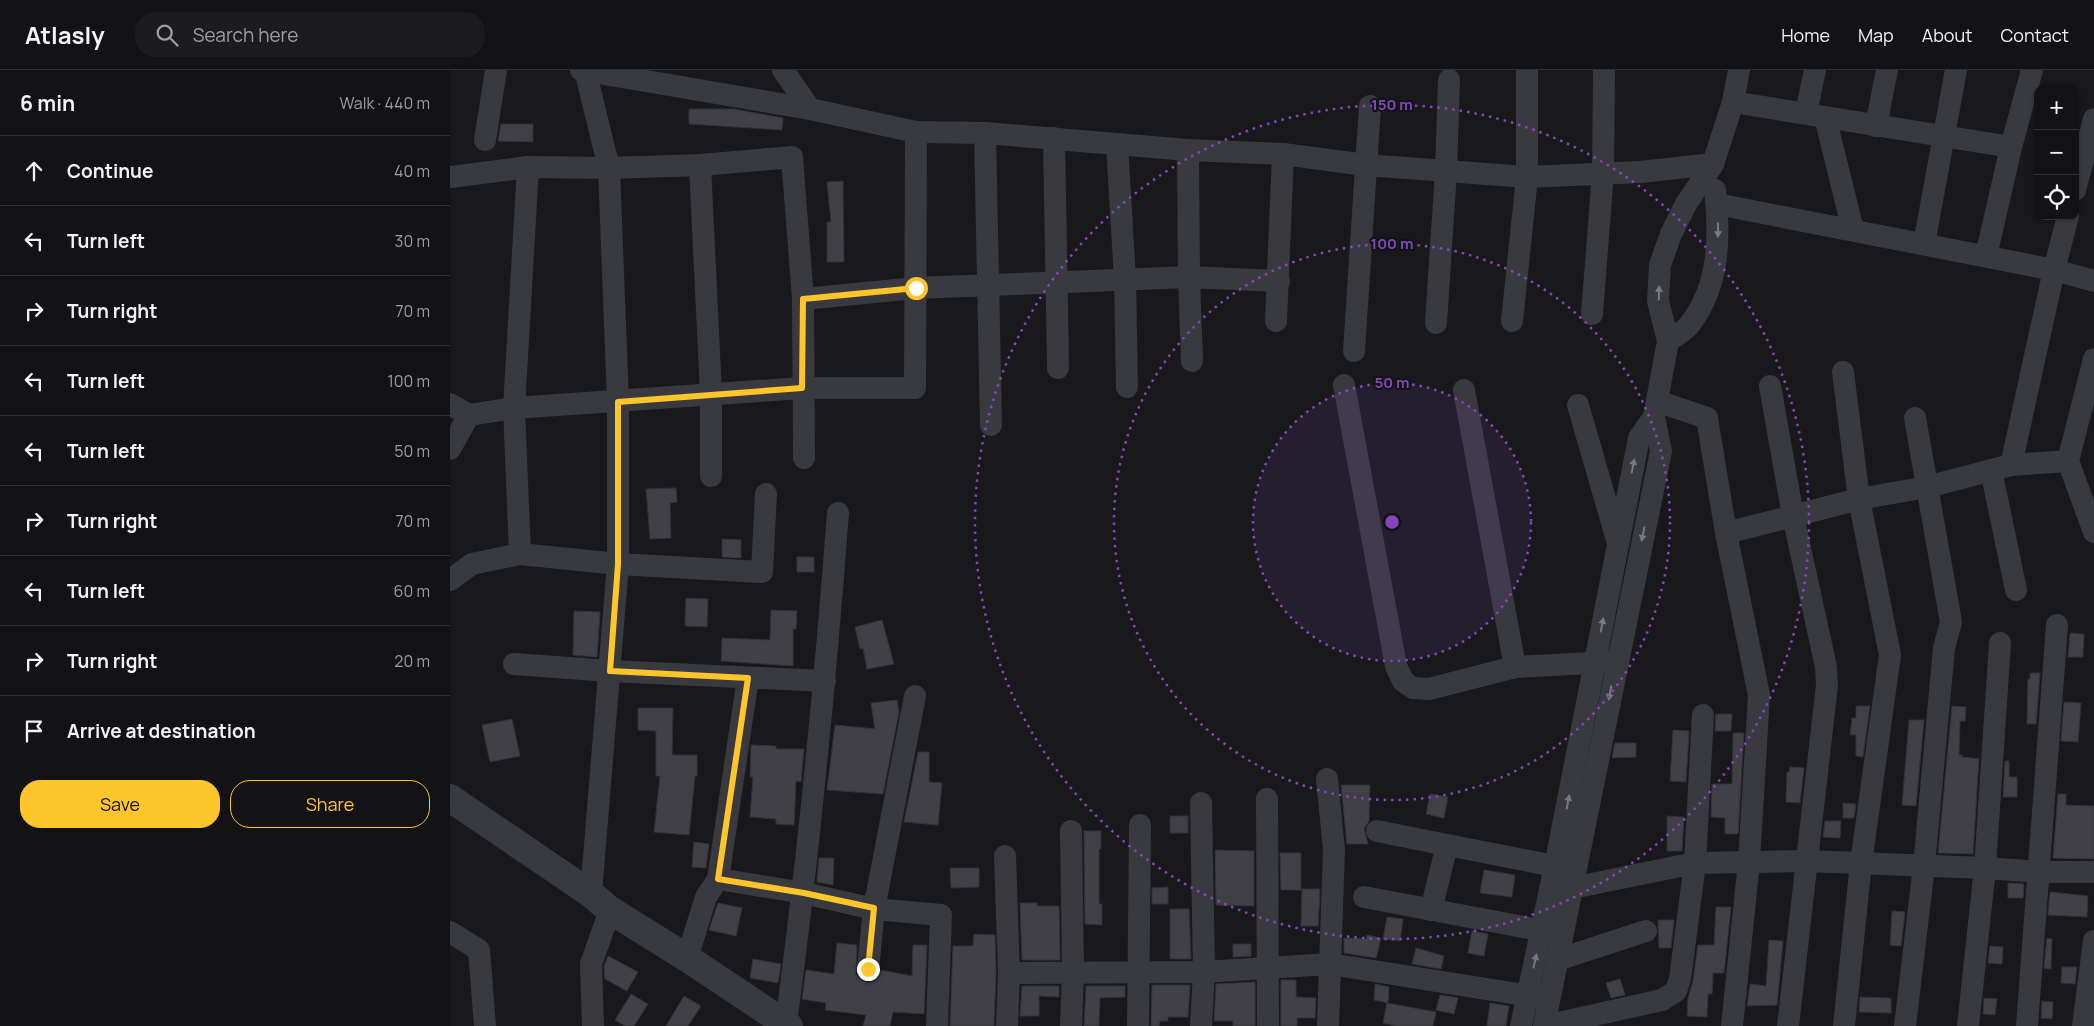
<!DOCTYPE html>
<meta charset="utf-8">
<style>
:root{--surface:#131214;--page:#1c1b1d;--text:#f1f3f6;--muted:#9d9ea0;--line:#323234;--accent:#ffc62c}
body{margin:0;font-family:Manrope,sans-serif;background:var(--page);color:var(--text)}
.controls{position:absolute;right:15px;top:15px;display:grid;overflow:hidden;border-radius:10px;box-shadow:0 1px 4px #0004}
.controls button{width:45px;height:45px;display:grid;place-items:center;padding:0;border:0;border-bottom:1px solid var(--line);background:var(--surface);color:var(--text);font:25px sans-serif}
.stop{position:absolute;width:15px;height:15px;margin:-11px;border:4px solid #ffc62c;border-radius:50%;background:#fff}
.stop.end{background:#ffc62c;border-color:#fff;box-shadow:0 1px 5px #0008}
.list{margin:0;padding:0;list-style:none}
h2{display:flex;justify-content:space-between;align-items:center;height:65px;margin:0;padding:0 20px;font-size:21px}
h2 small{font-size:16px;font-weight:400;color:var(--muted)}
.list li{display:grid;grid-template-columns:32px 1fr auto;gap:15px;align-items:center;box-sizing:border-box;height:70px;padding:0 20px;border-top:1px solid var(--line)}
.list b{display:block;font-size:19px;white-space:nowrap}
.list em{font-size:16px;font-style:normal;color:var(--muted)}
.actions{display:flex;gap:10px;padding:15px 20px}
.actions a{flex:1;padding:11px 0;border:1px solid var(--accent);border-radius:20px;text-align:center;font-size:18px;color:var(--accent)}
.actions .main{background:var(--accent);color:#111}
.icon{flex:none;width:28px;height:28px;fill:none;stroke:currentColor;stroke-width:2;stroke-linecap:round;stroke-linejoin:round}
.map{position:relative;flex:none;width:1644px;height:956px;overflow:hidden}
header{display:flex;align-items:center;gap:30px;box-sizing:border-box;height:70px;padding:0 25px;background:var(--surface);border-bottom:1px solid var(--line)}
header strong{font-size:24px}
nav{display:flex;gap:28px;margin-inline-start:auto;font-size:18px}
.search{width:350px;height:45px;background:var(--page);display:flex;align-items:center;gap:12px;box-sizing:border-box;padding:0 18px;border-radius:20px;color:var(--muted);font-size:19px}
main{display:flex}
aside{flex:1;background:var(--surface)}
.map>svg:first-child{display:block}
</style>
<header>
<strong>Atlasly</strong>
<div class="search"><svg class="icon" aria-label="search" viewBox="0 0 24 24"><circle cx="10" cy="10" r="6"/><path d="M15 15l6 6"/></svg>Search here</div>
<nav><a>Home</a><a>Map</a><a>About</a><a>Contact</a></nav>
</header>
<main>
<aside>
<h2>6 min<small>Walk · 440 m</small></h2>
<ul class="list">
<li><svg class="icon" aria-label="ahead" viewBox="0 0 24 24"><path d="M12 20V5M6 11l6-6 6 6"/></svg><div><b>Continue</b></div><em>40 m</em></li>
<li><svg class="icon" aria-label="left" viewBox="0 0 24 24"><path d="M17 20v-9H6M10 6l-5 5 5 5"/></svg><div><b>Turn left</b></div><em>30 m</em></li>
<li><svg class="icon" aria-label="right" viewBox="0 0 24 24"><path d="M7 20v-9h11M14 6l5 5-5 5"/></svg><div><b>Turn right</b></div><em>70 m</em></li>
<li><svg class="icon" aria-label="left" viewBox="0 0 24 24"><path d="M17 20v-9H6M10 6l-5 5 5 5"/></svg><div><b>Turn left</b></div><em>100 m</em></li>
<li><svg class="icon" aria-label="left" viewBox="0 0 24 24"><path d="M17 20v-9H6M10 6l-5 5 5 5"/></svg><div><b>Turn left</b></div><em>50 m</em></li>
<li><svg class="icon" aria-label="right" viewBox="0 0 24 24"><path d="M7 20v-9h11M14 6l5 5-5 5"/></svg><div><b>Turn right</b></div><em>70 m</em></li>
<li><svg class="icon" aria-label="left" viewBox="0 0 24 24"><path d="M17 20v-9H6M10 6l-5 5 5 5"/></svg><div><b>Turn left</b></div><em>60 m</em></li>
<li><svg class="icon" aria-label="right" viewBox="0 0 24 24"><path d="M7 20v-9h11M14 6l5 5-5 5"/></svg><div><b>Turn right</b></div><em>20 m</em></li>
<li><svg class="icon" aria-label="arrive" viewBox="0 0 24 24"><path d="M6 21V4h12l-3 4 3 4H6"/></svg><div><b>Arrive at destination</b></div></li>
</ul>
<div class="actions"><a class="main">Save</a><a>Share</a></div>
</aside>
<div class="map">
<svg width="1644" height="956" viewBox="0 0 1644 956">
<rect width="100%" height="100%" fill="#19181b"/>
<g fill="#404046" stroke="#333237">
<polygon points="239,39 284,39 333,48 332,60 239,54"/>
<polygon points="51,54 83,54 83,72 48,71"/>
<polygon points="393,111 394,192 377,192 377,152 381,152 377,112"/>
<polygon points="226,418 227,432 220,433 221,468 200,469 196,419"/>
<polygon points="272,469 291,470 291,488 272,487"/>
<rect x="347" y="487" width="17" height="15"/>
<polygon points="236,528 258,529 257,557 235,556"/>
<polygon points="321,540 347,541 346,559 343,559 343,596 271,591 272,568 320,570"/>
<polygon points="124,541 150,542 147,587 123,585"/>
<polygon points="432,550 444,594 417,599 413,578 410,579 405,557"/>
<polygon points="1620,563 1634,564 1633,587 1618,587"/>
<polygon points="1580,603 1590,603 1586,654 1577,654 1578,609 1580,609"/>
<polygon points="447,630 449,642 433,724 377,720 385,655 425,659 421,633"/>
<polygon points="1614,632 1631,633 1628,672 1611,671"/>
<polygon points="1406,636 1420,636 1413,687 1406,686 1406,665 1400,665 1402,648 1406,648"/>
<polygon points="1502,636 1516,637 1515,651 1510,651 1509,685 1512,685 1512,687 1529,689 1523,784 1488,783"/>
<polygon points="188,638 223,638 222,685 247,685 247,706 245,706 239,765 204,762 210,706 206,706 206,661 188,660"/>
<polygon points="1266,644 1282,644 1281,661 1265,661"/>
<polygon points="62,649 70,686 40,692 32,655"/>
<polygon points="1459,650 1474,650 1466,736 1452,735"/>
<polygon points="1223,660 1239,661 1236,712 1220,711"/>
<polygon points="1283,663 1294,663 1288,764 1275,764 1275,748 1261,747 1262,714 1282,714"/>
<polygon points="1165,673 1186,673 1186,687 1162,688"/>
<polygon points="301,675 326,676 326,679 354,679 351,712 346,711 344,755 326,754 326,749 300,747 303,707 300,707"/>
<polygon points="468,682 479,682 479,712 492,713 488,755 454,752"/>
<polygon points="1555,691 1559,691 1559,707 1567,707 1567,727 1553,727"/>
<polygon points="1340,697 1354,698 1350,733 1336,732 1337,702 1339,702"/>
<polygon points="891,715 920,715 919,751 914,759 918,774 897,774"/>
<polygon points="980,724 998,727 994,748 976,744"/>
<polygon points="1608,724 1616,724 1616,735 1644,736 1644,789 1603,788"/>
<polygon points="1393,733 1406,734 1404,748 1393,748"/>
<rect x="720" y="746" width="18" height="17"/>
<polygon points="1217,746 1234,747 1232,781 1217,781"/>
<polygon points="1375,751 1391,751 1390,768 1373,767"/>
<polygon points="634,761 651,761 651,779 649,779 649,834 652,834 652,855 635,854"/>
<polygon points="244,772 259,774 256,798 242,797"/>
<polygon points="765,780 804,781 804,836 766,835"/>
<polygon points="830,783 851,783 851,820 831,820"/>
<polygon points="369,788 384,788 383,815 367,812"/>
<polygon points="500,798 529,798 529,817 501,818"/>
<polygon points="1034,800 1065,805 1062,827 1030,823"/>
<polygon points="1558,813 1574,814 1573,828 1558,828"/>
<polygon points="718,817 718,834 702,834 702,818"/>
<polygon points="852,819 870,819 868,856 851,856"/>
<polygon points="1600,822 1638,826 1637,847 1598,845"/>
<polygon points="268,833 292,838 286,866 259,860"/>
<polygon points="570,833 587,833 587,836 609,836 610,890 572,890"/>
<polygon points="1266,837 1281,837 1274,903 1263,903 1262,924 1258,924 1257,947 1237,946 1238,928 1243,911 1248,875 1264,875"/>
<polygon points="720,839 739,839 741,889 720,889"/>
<polygon points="1442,841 1455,842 1451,876 1440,875"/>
<polygon points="937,847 953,849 950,871 933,869"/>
<polygon points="1208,850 1224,850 1221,878 1209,878"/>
<polygon points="1022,861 1038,864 1034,886 1018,883"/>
<polygon points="524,864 545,865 546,903 544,956 500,956 503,876 523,876"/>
<polygon points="917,865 931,868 926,888 894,883 894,868 916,869"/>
<polygon points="1597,868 1602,869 1601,899 1594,898"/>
<polygon points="1319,870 1333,871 1327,935 1297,936 1300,914 1316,916"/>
<polygon points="387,873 407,875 406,904 410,909 417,912 424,911 428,907 431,900 462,906 463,875 477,875 474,944 443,942 440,956 413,956 416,945 375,940 376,933 352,929 356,900 384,904"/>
<polygon points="783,874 801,874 801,886 783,887"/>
<polygon points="1540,876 1553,877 1552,894 1538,893"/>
<polygon points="966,878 994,886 991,899 962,894"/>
<polygon points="158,886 188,902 177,921 155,909 154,896"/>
<polygon points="303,889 331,894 328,913 300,908"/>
<polygon points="1612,897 1627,897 1625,914 1611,913"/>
<polygon points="1170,909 1175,925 1161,928 1156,913"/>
<polygon points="831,910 846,910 846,927 866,928 865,948 847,948 847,956 831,956"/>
<polygon points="805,912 805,956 783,956 783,951 764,951 766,914"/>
<polygon points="925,914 939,917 938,933 924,930"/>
<polygon points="702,915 740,915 738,947 718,947 718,951 710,951 709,956 701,956"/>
<polygon points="572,916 609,916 609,927 589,926 589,946 570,946"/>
<polygon points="636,916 675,916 675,927 650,928 649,956 634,956"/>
<polygon points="181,924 198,934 184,956 175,956 165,950"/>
<polygon points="990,925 1008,928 1004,944 986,940"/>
<polygon points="234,926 251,936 238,956 216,956"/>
<polygon points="1410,927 1441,928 1441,943 1409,942"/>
<polygon points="1534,928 1547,929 1545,945 1533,944"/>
<polygon points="1592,931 1603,932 1602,949 1591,948"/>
<polygon points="937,933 986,942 983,956 946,956 933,953"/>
<polygon points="1040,933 1059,936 1056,956 1037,956"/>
</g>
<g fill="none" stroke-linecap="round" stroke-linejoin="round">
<g stroke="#393a40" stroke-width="22">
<polyline points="131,0 360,39 466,62 535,63 738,80 833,84 916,95 1077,107 1190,102 1263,94"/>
<polyline points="135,0 159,98 168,332 168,494 141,824"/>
<polyline points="333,0 360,39"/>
<polyline points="1283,32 1561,77"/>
<polyline points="1356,43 1365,0"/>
<polyline points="1375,47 1403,160"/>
<polyline points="1426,56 1437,0"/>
<polyline points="535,63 541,355"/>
<polyline points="604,68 608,298"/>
<polyline points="35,70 46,0"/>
<polyline points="667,74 675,209 677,317"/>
<polyline points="250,95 261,324 261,406"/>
<polyline points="0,107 78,97 159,98 250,95 342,87 353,229 466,218 739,207 738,80"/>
<polyline points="1625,120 1644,49"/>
<polyline points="1267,134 1604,200 1644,211"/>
<polyline points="1474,174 1506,0"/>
<polyline points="1536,186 1561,77 1582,0"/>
<polyline points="353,229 354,388"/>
<polyline points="1142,244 1153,103 1154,0"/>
<polyline points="826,251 833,84"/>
<polyline points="1062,251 1077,107 1077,0"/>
<polyline points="986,253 996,101 999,10"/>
<path d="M 1218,271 C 1225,266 1235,261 1240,254 C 1270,215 1270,167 1265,120"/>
<polyline points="904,281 920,36"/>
<polyline points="1644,289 1618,391 1644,462"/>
<polyline points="742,291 739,207 829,211"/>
<polyline points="1393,302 1409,429 1440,585 1411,793 1394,956"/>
<polyline points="894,315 946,596 953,611 963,618 979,619 1065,597 1160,592"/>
<polyline points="1014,320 1065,597"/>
<polyline points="1207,331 1257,348 1276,463 1309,625 1299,792 1282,956"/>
<polyline points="0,334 19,345 64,338 352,318 465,318 466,62"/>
<polyline points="1128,335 1167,470"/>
<polyline points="0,379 19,345"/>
<polyline points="1561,395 1604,200 1618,146"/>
<polyline points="1541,400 1566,520"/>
<polyline points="1276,463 1343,446 1320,316"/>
<polyline points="70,484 64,338 78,97"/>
<polyline points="0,510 22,494 70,484 168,494 312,502 316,424"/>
<polyline points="64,594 160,601 375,611"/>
<polyline points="877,709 884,780 878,956"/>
<polyline points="817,729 818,956"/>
<polyline points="751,733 754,902 751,956"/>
<polyline points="927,761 997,775 981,840"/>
<polyline points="997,775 1120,799"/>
<polyline points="555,786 559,903 557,956"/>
<polyline points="268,809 354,823 424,839 491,845 487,956"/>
<polyline points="1122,818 1245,793 1357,791 1535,798 1590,802 1644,802"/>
<polyline points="914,827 1105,863"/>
<polyline points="0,862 29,880 35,956"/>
<polyline points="237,888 256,827 268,809 298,608"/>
<polyline points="1107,890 1196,861"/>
<polyline points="418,899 424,839 465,626"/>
<polyline points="559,903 754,902 880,894 1092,928"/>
<path d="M 336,953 C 359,783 375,614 388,443"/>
<polyline points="143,956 141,894 160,840"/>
<polyline points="621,956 623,902 621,761"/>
<polyline points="688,956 690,755"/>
<polyline points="1071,956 1105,796 1189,368 1204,347"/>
<polyline points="1094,956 1211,381 1204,347 1218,271 1208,231 1210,195 1221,164 1236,134 1263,94 1283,32 1289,0"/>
<polyline points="1095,956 1212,930 1226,921 1230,909 1245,793 1253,645"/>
<polyline points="1338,956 1377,615 1376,597 1343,446 1409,429 1477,417 1561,395 1618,391"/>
<polyline points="1455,956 1474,796 1494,578 1501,552 1465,348"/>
<polyline points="1518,956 1535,798 1550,573"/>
<polyline points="1577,956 1607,555"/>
<polyline points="1633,956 1644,871"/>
</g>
<polyline stroke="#393a40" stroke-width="28" points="0,728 141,824 160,840 237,888 339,956"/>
</g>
<defs><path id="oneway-solid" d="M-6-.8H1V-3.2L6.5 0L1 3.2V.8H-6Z" transform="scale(1.25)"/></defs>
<g fill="#777a84">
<use href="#oneway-solid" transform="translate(1268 160) rotate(90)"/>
<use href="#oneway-solid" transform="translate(1209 223) rotate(-88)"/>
<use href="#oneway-solid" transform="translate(1183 396) rotate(-79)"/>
<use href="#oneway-solid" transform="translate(1193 464) rotate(102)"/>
<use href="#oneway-solid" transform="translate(1152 555) rotate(-79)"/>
<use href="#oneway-solid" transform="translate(1160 623) rotate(101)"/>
<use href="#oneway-solid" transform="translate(1118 732) rotate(-79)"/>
<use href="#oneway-solid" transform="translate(1085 891) rotate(-78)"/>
</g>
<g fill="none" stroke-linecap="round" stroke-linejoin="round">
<polyline stroke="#ffc62c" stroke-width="6" points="418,899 424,838 354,823 268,809 298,608 160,601 168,494 168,332 352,318 353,229 466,218"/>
</g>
<circle cx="942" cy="452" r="139" fill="#8446be" fill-opacity=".12"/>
<g fill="none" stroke="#8446be" stroke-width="2.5" stroke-dasharray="2.5 5">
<circle cx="942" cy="452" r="139"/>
<circle cx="942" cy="452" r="278"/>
<circle cx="942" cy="452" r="417"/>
</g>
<circle cx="942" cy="452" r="8" fill="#8446be" stroke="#131316" stroke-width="2.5"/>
<g font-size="15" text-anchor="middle" font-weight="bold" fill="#8446be" stroke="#131316" stroke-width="4" stroke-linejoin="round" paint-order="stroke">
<text x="942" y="40">150 m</text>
<text x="942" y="179">100 m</text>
<text x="942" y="318">50 m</text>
</g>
</svg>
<div class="controls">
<button>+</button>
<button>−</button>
<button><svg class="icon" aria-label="locate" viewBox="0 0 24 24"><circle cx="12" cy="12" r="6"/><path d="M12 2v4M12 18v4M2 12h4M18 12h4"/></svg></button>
</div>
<div class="stop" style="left:466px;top:218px"></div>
<div class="stop end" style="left:418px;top:899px"></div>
</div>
</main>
